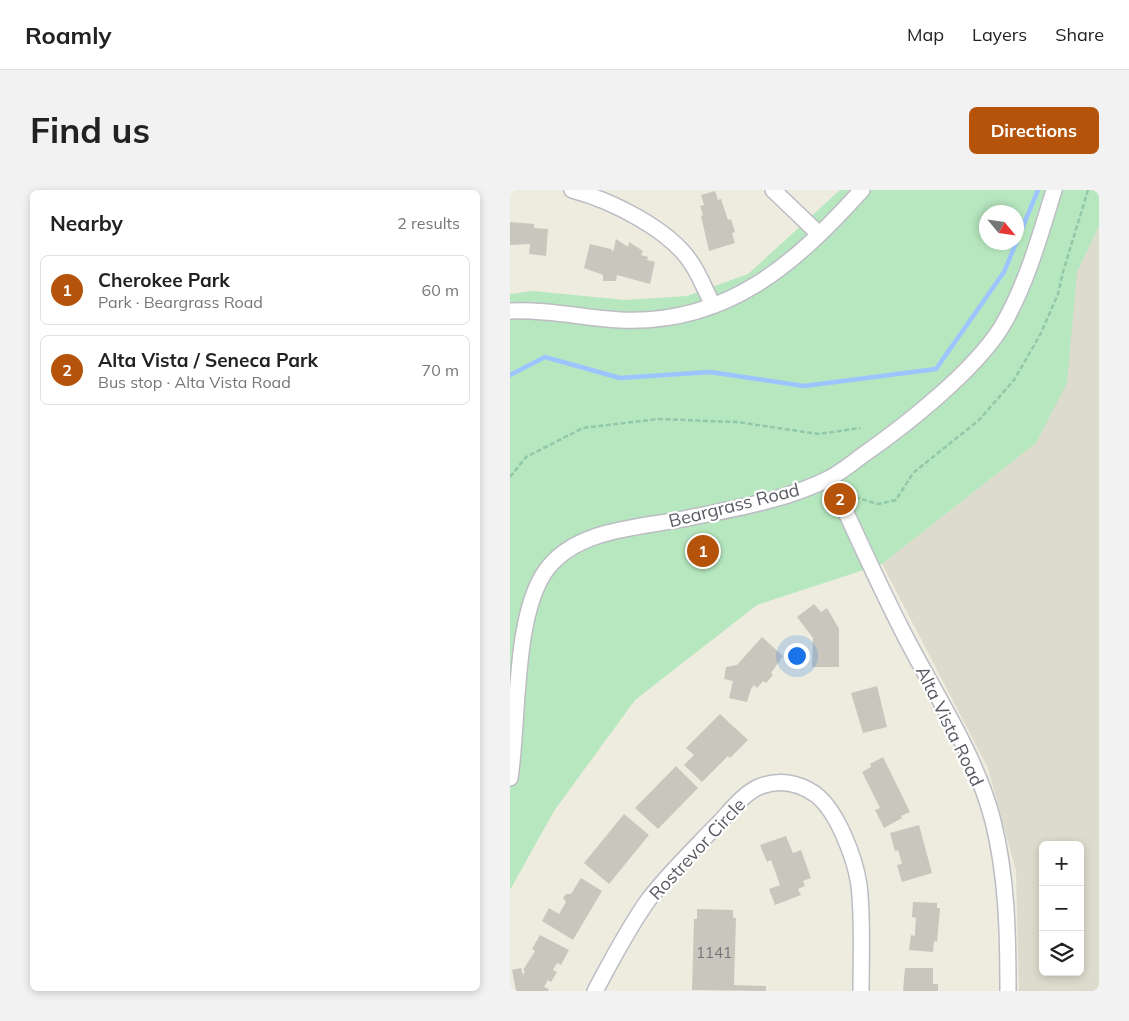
<!DOCTYPE html>
<meta charset="utf-8">
<style>
:root{--surface:#fff;--page:#f2f2f2;--text:#222;--muted:#767676;--line:#e0e0e0;--accent:#b45309}
body{margin:0;font-family:Mulish,sans-serif;background:var(--page);color:var(--text)}
.controls{position:absolute;right:15px;bottom:15px;display:grid;overflow:hidden;border-radius:8px;box-shadow:0 2px 8px #0003}
.controls button{width:45px;height:45px;display:grid;place-items:center;padding:0;border:0;border-bottom:1px solid var(--line);background:var(--surface);color:var(--text);font:25px sans-serif}
.compass{position:absolute;left:469px;top:15px;width:45px;height:45px;border-radius:50%;background:var(--surface);box-shadow:0 2px 8px #0003;rotate:119deg}
.you{position:absolute;left:286px;top:465px;width:18px;height:18px;margin:-12px;border:4px solid #fff;border-radius:50%;background:#1a73e8;box-shadow:0 0 0 8px #1a73e833}
.badge{display:grid;place-items:center;width:32px;height:32px;border-radius:50%;background:var(--accent);color:#fff;font-size:16px;font-weight:700}
.pin{position:absolute;translate:-50% -50%;border:2px solid #fff;box-shadow:0 1px 5px #0006}
.list{margin:0;padding:0;list-style:none}
h2{display:flex;justify-content:space-between;align-items:center;height:65px;margin:0;padding:0 20px;font-size:21px}
h2 small{font-size:16px;font-weight:400;color:var(--muted)}
.list li{display:grid;grid-template-columns:32px 1fr auto;gap:15px;align-items:center;box-sizing:border-box;height:70px;margin:0 10px 10px;padding:0 10px;border:1px solid var(--line);border-radius:8px}
.list b{display:block;font-size:19px;white-space:nowrap}
.list p{margin:0;font-size:16px;white-space:nowrap;color:var(--muted)}
.list em{font-size:16px;font-style:normal;color:var(--muted)}
.icon{flex:none;width:28px;height:28px;fill:none;stroke:currentColor;stroke-width:2;stroke-linecap:round;stroke-linejoin:round}
.map{position:relative;flex:none;width:589px;height:801px;overflow:hidden;border-radius:8px}
header{display:flex;align-items:center;gap:30px;box-sizing:border-box;height:70px;padding:0 25px;background:var(--surface);border-bottom:1px solid var(--line)}
header strong{font-size:24px}
nav{display:flex;gap:28px;margin-inline-start:auto;font-size:18px}
.intro{display:flex;align-items:center;justify-content:space-between;box-sizing:border-box;height:120px;padding:0 30px}
h1{margin:0;font-size:35px}
.button{padding:12px 22px;border-radius:8px;background:var(--accent);color:#fff;font-size:18px;font-weight:700}
main{display:flex;gap:30px;padding:0 30px}
aside{flex:1;background:var(--surface);border-radius:8px;box-shadow:0 2px 8px #0003}
.map>svg:first-child{display:block}
</style>
<header>
<strong>Roamly</strong>
<nav><a>Map</a><a>Layers</a><a>Share</a></nav>
</header>
<div class="intro"><h1>Find us</h1><a class="button">Directions</a></div>
<main>
<aside>
<h2>Nearby<small>2 results</small></h2>
<ul class="list">
<li><span class="badge">1</span><div><b>Cherokee Park</b><p>Park · Beargrass Road</p></div><em>60 m</em></li>
<li><span class="badge">2</span><div><b>Alta Vista / Seneca Park</b><p>Bus stop · Alta Vista Road</p></div><em>70 m</em></li>
</ul>
</aside>
<div class="map">
<svg width="589" height="801" viewBox="0 0 589 801">
<rect width="100%" height="100%" fill="#edecde"/>
<path fill="#dcdbcd" fill-rule="evenodd" d="M 589,36 L 589,801 L 509,801 L 506,681 L 478,578 L 372,374 L 526,253 L 567,82 ZM 533,655 L 570,655 L 570,782 L 533,782 Z"/>
<path fill="#b7e7bf" fill-rule="evenodd" d="M 330,0 L 589,0 L 589,36 L 567,82 L 557,193 L 526,253 L 372,374 L 247,415 L 125,510 L 44,621 L 0,700 L 0,104 L 23,101 L 115,110 L 177,106 L 238,84 ZM 477,22 L 507,22 L 507,52 L 477,52 Z"/>
<g fill="none" stroke-linecap="round" stroke-linejoin="round">
<polyline stroke="#9cc5ff" stroke-width="4.5" points="0,185 35,167 110,188 200,182 294,196 426,179 494,82 528,0"/>
</g>
<g fill="#c9c7bd">
<polygon points="205,1 208,10 211,9 218,30 221,29 225,42 222,43 225,53 199,61 191,26 193,25 190,16 194,15 191,5"/>
<polygon points="0,32 24,34 24,38 38,39 36,66 19,64 20,54 0,55"/>
<polygon points="106,49 118,57 119,52 133,61 131,65 138,67 137,70 145,72 140,94 107,85 106,91 93,91 93,85 74,78 80,54 101,59 103,62"/>
<polygon points="304,414 311,422 317,418 329,439 329,477 302,477 303,448 287,427"/>
<polygon points="252,447 273,466 261,483 263,485 256,493 253,491 247,498 244,495 241,499 237,512 219,508 223,491 214,489 216,477 227,475"/>
<polygon points="367,496 377,537 353,543 341,503"/>
<polygon points="210,524 238,550 220,568 218,566 192,592 174,575 184,565 176,558"/>
<polygon points="373,567 400,622 391,626 392,628 374,638 365,620 370,618 352,582 361,577 360,574"/>
<polygon points="166,576 188,598 148,639 125,618"/>
<polygon points="114,624 139,645 99,694 74,673"/>
<polygon points="409,635 422,683 392,692 387,675 392,674 388,660 385,661 380,643"/>
<polygon points="276,646 283,663 291,660 301,688 293,691 295,696 288,699 291,705 265,715 259,699 270,695 261,670 257,672 250,655"/>
<polygon points="71,688 92,701 63,750 32,731 39,718 49,724 56,712 53,708 56,704 61,704"/>
<polygon points="403,712 427,713 427,718 430,718 427,752 424,751 423,762 399,760 401,745 405,746 405,742 406,728 402,727"/>
<polygon points="187,719 223,720 223,728 226,728 224,795 256,796 256,801 182,800 184,729 187,729"/>
<polygon points="30,745 59,760 51,775 47,773 43,780 47,782 41,792 38,790 34,797 39,799 38,801 6,801 2,780 11,778 13,785 15,781 13,780 25,761 22,759"/>
<polygon points="395,778 423,778 423,794 428,794 428,801 393,801"/>
</g>
<g fill="none" stroke-linecap="round" stroke-linejoin="round">
<defs>
<g id="street">
<path d="M 62,0 C 100,10 160,39 182,74 C 190,86 196,102 203,115"/>
<polyline points="263,0 309,44"/>
<path d="M 0,121 C 37,119 73,128 110,130 C 217,135 285,74 352,0"/>
<path d="M 320,288 C 345,341 368,394 395,446 C 426,506 466,565 483,631 C 497,687 498,744 498,801"/>
<path d="M 0,588 C 9,531 3,424 37,379 C 67,339 128,338 173,329 C 222,319 275,311 320,288 C 331,282 342,273 353,265 C 396,235 463,182 491,138 C 516,96 530,46 544,0"/>
<path d="M 85,801 C 102,770 118,738 139,709 C 159,683 183,660 206,636 C 219,623 233,603 251,596 C 270,589 289,593 305,604 C 327,620 345,668 349,695 C 353,729 351,766 351,801"/>
</g>
</defs>
<use href="#street" stroke="#bcbdc4" stroke-width="18"/>
<g stroke="#90c8a8" stroke-width="2.5" stroke-dasharray="5 2.5" stroke-linecap="butt">
<polyline points="0,287 16,267 73,238 148,229 227,232 309,244 350,238"/>
<polyline points="345,307 368,314 386,310 403,283 469,230 504,190 530,145 548,104 553,82 578,0"/>
</g>
<use href="#street" stroke="#fff" stroke-width="15"/>
</g>
<g text-anchor="middle" dominant-baseline="central" stroke-width="4.5" stroke-linejoin="round" paint-order="stroke">
<g font-size="15" fill="#747578">
<text x="204" y="762">1141</text>
</g>
<g font-size="18" fill="#575a61" stroke="#fff">
<text transform="translate(224 315) rotate(-14)">Beargrass Road</text>
<text transform="translate(440 536) rotate(64)">Alta Vista Road</text>
<text transform="translate(187 659) rotate(-47)">Rostrevor Circle</text>
</g>
</g>
</svg>
<div class="controls">
<button>+</button>
<button>−</button>
<button><svg class="icon" aria-label="layers" viewBox="0 0 24 24"><path d="M12 4l9 5-9 5-9-5zM3 14l9 5 9-5"/></svg></button>
</div>
<svg class="compass" viewBox="-18 -18 36 36"><path d="M0-13l5 13h-10z" fill="#e53935"/><path d="M0 13l5-13h-10z" fill="#767676"/></svg>
<div class="you"></div>
<div class="pin badge" style="left:193px;top:361px">1</div>
<div class="pin badge" style="left:330px;top:309px">2</div>
</div>
</main>
